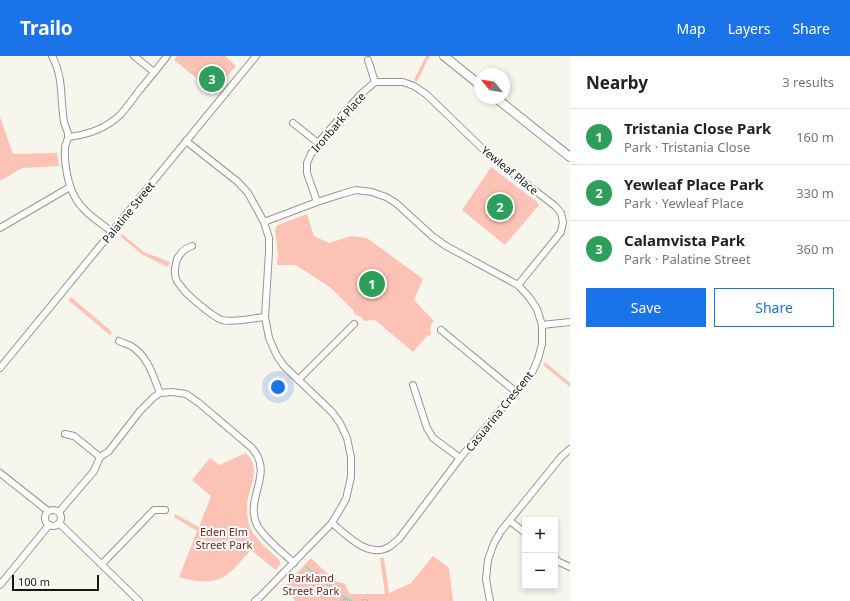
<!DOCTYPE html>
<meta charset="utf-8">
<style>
:root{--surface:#fff;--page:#f2f2f2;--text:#222;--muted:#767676;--line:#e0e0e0;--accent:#1a73e8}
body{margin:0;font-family:"Noto Sans",sans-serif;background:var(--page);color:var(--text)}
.controls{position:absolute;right:12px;bottom:12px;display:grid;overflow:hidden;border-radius:0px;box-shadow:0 2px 6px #0003}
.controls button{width:36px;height:36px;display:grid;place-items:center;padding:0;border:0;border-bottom:1px solid var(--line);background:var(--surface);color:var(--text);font:20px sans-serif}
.compass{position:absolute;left:474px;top:12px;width:36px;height:36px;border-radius:50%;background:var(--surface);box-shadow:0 2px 6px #0003;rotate:300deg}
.scale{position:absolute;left:12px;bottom:10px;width:87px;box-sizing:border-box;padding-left:4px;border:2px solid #151512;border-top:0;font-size:11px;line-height:14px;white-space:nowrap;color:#151512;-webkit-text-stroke:3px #fff;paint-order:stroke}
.you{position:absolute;left:278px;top:331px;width:14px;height:14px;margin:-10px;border:3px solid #fff;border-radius:50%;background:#1a73e8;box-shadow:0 0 0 6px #1a73e833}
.badge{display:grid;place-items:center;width:26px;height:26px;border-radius:50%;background:var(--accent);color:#fff;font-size:13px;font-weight:700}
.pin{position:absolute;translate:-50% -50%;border:2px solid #fff;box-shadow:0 1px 4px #0006}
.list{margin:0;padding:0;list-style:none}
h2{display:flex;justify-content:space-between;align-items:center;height:52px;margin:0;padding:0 16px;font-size:17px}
h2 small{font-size:13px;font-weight:400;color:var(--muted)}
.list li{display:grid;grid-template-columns:26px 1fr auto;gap:12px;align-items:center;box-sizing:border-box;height:56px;padding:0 16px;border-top:1px solid var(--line)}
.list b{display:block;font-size:15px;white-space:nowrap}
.list p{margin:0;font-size:13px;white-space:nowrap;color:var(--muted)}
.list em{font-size:13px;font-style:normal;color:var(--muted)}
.actions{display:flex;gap:8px;padding:12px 16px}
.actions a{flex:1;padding:9px 0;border:1px solid var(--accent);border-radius:0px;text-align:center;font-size:14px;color:var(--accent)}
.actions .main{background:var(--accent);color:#fff}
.map{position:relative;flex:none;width:570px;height:545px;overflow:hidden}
header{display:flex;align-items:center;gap:24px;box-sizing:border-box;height:56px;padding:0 20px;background:var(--accent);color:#fff}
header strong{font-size:19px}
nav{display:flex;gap:22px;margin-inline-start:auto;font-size:14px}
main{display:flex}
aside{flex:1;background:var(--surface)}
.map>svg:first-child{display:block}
</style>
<header>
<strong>Trailo</strong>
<nav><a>Map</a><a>Layers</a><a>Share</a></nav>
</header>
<main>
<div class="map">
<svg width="570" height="545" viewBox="0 0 570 545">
<defs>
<pattern id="forest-crowns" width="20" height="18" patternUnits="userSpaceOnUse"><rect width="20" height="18" fill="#fdc2b6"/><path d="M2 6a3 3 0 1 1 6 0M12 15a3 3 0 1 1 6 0" fill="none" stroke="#d8a69b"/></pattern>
</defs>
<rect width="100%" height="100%" fill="#f7f6ed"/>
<g fill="#fdc2b6">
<polygon points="177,0 225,0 236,10 214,36 174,4"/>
<polygon points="426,0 429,0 431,2 428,3 417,26 414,24"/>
<polygon points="0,61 13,98 57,97 59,110 22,112 0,125"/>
<polygon points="491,111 537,146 539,149 505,189 462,154"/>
<path d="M 307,158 L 314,180 L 329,187 L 351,180 L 367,182 L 423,223 L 414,244 L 434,265 C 430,269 430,273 431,279 L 427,280 L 413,296 L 375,264 L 364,265 L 361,261 L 354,258 L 354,255 L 331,232 L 296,209 L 277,209 L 278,197 L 275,175 L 276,171 L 278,169 Z"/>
<polygon points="122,178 144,196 170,206 168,211 143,199 120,180"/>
<polygon points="71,241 112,276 110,279 68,244"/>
<polygon points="545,306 570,327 570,331 543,309"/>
<path d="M 246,397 C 249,400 252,404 253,408 C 257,422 247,436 247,451 C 247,457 248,464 249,469 C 254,483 270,495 280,505 L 280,508 L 276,514 L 251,494 C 242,503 233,516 222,522 C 209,528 191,525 179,521 L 197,475 L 174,461 L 175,458 L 199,471 L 211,440 L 192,424 L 210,402 L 219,409 Z"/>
<polygon points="433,500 449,512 453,545 295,545 286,529 311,502 349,538 385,538 380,502 384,502 389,537 411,527"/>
</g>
<polygon fill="url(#forest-crowns)" points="316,514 327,523 345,528 351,541 381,545 337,545 317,530 311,519"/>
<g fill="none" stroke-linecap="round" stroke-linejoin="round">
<polyline stroke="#72e7c3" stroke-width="1.5" points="306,511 342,540 352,545"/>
<defs>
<g id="minor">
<path d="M 52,0 C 64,22 60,43 64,66 C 65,71 69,76 68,81 C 68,85 65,88 65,92 C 64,108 68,130 76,143 C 84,157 100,166 112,176"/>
<polyline points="134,0 154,16"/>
<polyline points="368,4 375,26"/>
<polyline points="293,67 318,87"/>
<path d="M 68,81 C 87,79 107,72 121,58 C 127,51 133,43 138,36 C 148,24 158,12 167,0"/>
<polyline points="186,85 238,126 248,137 264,166 269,182 269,196 265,261 269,282 277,300 284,310 332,356 340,367 347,382 351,401 351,421 346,443 332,467 259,542 255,545"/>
<polyline points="317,146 307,117 307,107 311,98 318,87 360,39 375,26 403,26 414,30 427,39 489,99 555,150 561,157 563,166 561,176 553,186 518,229"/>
<path d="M 264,166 L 317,146 L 342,138 L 356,134 L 372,136 L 386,141 L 396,147 L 432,180 L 446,190 L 518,229 L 529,241 L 537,253 L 542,269 L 542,288 L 538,303 L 532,317 L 460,402 L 399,483 C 396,485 392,489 389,491 C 368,503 347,479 332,467"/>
<polyline points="0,172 70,131"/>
<path d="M 192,190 C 185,192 181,196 177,203 C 176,208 174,213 175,218 C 175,222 178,227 180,229 C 185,238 213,261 222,264 C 233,267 253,262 265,261"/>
<polyline points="542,269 570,266"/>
<polyline points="441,274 516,336"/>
<path d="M 119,285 C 123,287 127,288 131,290 C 148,300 153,320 160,337"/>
<polyline points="0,312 256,0"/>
<polyline points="298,324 354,268"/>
<polyline points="413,329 427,372 433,382 460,402"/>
<polyline points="65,378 74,380 100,401"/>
<polyline points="0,417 48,455"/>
<circle cx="53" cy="462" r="8"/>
<path d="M 59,456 L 94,415 L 100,401 L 109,395 L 140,355 L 154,341 L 160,337 L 172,336 L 186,338 L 199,347 L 252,392 C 275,418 244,442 257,469 C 263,481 283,497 294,507"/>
<polyline points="510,465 525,477"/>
<polyline points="59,467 139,545"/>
<polyline points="555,502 559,506 570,511"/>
<polyline points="102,508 154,454 165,454"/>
<polyline points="0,529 49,469"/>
<polyline points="490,545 486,523 488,504 494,487 501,475 522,449 561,401 570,393"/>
</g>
<g id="major">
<polyline points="444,0 480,29"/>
<polyline points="496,42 570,101"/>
</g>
</defs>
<use href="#minor" stroke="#97968e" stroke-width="8"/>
<use href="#major" stroke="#97968e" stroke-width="10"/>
<use href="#minor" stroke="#fff" stroke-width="6"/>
<use href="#major" stroke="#fff" stroke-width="8"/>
</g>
<g text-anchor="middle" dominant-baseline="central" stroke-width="4" stroke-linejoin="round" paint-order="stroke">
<g font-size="11" fill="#151512" stroke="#fff">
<text transform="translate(338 66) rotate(-49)">Ironbark Place</text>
<text transform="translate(510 114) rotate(39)">Yewleaf Place</text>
<text transform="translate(128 156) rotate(-51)">Palatine Street</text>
<text transform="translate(499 355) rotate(-51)">Casuarina Crescent</text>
</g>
<g font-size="11" fill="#721e12" stroke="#fff">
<text x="224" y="475">Eden Elm<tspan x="224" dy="13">Street Park</tspan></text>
<text x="311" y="521">Parkland<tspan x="311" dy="13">Street Park</tspan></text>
</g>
</g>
</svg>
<div class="controls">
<button>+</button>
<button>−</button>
</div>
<svg class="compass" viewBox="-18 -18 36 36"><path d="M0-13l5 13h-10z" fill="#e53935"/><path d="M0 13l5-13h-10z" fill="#767676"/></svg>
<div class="scale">100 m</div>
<div class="you"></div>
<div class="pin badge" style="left:372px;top:228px;background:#2e9e5b">1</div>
<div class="pin badge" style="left:500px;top:151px;background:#2e9e5b">2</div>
<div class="pin badge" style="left:212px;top:23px;background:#2e9e5b">3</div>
</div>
<aside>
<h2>Nearby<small>3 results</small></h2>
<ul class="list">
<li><span class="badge" style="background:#2e9e5b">1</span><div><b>Tristania Close Park</b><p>Park · Tristania Close</p></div><em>160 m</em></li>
<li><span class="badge" style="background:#2e9e5b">2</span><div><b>Yewleaf Place Park</b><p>Park · Yewleaf Place</p></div><em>330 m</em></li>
<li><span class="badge" style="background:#2e9e5b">3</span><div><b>Calamvista Park</b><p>Park · Palatine Street</p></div><em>360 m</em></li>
</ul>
<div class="actions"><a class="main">Save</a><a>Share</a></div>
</aside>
</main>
